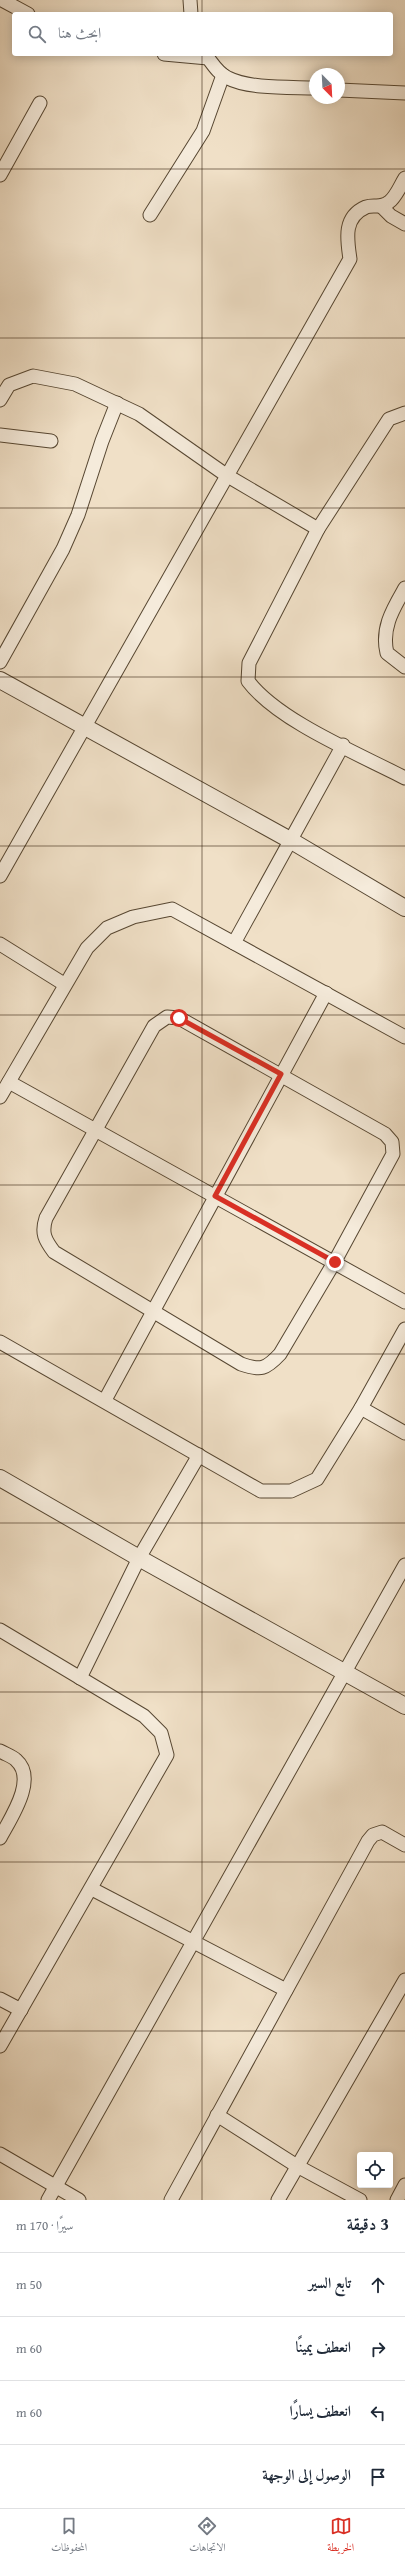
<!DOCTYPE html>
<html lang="ar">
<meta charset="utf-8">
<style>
:root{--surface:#fff;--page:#f2f2f3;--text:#1f2937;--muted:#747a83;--line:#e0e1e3;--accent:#d93025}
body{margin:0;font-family:"Gentium Book Plus",Amiri,serif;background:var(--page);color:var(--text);direction:rtl}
.controls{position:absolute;right:12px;bottom:12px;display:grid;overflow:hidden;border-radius:4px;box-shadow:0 2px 10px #0003}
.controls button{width:36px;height:36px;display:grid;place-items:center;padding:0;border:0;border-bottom:1px solid var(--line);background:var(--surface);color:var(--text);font:20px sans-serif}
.compass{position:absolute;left:309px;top:68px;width:36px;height:36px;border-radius:50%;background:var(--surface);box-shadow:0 2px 10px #0003;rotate:156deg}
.stop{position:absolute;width:12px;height:12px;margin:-9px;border:3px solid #d93025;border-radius:50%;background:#fff}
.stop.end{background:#d93025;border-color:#fff;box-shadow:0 1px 4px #0008}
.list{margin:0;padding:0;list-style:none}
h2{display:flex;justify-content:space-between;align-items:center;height:52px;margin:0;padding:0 16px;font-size:17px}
h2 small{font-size:13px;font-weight:400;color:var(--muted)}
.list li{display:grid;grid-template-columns:26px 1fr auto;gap:12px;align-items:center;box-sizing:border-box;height:64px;padding:0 16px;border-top:1px solid var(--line)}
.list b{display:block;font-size:15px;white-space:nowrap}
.list em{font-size:13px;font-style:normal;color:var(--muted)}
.icon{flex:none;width:22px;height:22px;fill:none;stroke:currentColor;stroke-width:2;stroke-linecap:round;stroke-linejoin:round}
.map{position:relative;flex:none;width:405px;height:2200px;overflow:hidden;direction:ltr}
.search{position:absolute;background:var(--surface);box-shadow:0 2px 10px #0003;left:12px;right:12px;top:12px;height:44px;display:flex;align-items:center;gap:10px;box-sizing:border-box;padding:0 14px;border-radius:4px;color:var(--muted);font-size:15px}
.sheet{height:308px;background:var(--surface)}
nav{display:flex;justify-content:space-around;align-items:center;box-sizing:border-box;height:56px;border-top:1px solid var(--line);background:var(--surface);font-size:11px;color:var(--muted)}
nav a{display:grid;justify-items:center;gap:2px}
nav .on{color:var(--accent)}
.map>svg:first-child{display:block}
</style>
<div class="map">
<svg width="405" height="2200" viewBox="0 0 405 2200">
<rect width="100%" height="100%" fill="#f0e0c7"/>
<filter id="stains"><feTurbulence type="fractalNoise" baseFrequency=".005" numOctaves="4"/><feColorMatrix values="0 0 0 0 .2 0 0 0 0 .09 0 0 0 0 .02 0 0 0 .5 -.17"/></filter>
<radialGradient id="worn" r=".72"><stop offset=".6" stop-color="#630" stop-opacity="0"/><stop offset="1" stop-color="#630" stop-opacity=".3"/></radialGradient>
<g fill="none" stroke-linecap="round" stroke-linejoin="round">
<defs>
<g id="minor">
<polyline points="2,0 28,14"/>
<polyline points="190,0 191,14"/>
<path d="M 164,54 L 208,58 C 214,66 219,74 228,78 C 249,89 291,87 315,88"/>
<polyline points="339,90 405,93"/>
<polyline points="0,175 40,103"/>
<polyline points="382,207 391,216 405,224"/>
<polyline points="150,215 203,131 223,75"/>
<polyline points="0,400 9,385 33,376 75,384 139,414 226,475 318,529"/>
<path d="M 405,413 L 389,419 L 318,529 L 249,663 L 248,681 C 278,721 359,754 405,778"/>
<polyline points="0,435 51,441"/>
<path d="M 405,588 C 393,609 381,628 387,653 L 405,667"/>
<polyline points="0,662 63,549 78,515 102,441 117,403"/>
<path d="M 0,876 L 350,259 C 347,239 343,217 366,207 C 374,204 381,209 389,202 C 396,197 400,186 405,178"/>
<polyline points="234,943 343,745"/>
<polyline points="0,944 64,984"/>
<path d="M 167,1017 L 179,1018 L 385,1134 L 392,1142 L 393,1154 L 335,1261 L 280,1354 C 266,1369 261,1371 241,1364 L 54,1252 C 45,1240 41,1233 46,1218 L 154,1026 Z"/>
<polyline points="9,1082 405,1302"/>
<polyline points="0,1097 87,948 107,928 133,917 172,909 405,1037"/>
<polyline points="0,1342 261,1491 291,1491 317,1479 361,1408 405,1329"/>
<polyline points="105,1400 326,993"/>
<polyline points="361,1408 405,1433"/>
<polyline points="0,1630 144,1716 161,1733 167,1755 0,2046"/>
<polyline points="80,1678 139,1558 199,1455"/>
<path d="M 0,1751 C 5,1754 12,1756 16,1760 C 38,1779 10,1819 0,1838"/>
<polyline points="92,1889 286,1990"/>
<polyline points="0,1999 21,2010"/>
<polyline points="217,2115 297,2166 360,2200"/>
<polyline points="0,2154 79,2200"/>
<polyline points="48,2200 405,1565"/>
<polyline points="171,2200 368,1841 373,1835 382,1832 405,1845"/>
<polyline points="278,2200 405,1980"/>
<polyline points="397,2200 405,2185"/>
</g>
<g id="tertiary">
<polyline points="0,680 290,840 405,908"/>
<polyline points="0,1478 139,1558 405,1706"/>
</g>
</defs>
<use href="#minor" stroke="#574732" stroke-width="15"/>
<use href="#tertiary" stroke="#574732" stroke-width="18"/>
<use href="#minor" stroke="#f5ebdb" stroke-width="13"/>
<use href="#tertiary" stroke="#f5ebdb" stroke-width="16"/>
</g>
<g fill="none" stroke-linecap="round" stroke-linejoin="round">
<polyline stroke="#d93025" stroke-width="5" points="179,1018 281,1074 215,1196 335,1262"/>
</g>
<path fill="none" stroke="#241400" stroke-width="1" stroke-opacity="0.55" d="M 202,0 L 202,14M 202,54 L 202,2200M 0,169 L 405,169M 0,338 L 405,338M 0,508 L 405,508M 0,677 L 405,677M 0,846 L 405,846M 0,1015 L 405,1015M 0,1185 L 405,1185M 0,1354 L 405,1354M 0,1523 L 405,1523M 0,1692 L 405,1692M 0,1862 L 405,1862M 0,2031 L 405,2031"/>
<rect width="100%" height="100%" filter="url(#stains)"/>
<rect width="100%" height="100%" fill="url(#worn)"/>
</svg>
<div class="controls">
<button><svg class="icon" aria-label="locate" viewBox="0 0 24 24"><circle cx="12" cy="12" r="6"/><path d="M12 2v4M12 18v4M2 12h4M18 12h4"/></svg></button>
</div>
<svg class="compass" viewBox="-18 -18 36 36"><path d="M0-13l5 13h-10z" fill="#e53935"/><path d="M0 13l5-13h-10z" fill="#747a83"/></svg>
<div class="stop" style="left:179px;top:1018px"></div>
<div class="stop end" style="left:335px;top:1262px"></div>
<div class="search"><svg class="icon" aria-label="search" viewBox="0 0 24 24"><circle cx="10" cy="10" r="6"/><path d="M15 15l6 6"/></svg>ابحث هنا</div>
</div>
<section class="sheet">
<h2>3 دقيقة<small>سيرًا · 170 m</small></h2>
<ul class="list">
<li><svg class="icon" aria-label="ahead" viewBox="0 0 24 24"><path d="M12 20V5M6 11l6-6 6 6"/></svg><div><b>تابع السير</b></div><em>50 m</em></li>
<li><svg class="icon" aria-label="right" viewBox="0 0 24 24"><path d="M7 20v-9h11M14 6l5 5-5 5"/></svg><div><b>انعطف يمينًا</b></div><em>60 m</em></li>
<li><svg class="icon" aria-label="left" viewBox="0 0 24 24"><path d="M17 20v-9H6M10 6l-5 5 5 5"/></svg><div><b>انعطف يسارًا</b></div><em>60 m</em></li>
<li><svg class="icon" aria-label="arrive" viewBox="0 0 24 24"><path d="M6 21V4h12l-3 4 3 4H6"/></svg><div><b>الوصول إلى الوجهة</b></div></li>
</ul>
</section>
<nav>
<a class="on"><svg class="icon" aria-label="map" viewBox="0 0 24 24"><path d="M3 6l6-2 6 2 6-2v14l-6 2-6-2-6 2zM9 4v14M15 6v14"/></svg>الخريطة</a>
<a><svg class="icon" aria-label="directions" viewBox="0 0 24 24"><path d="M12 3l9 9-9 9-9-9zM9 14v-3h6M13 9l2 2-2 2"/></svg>الاتجاهات</a>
<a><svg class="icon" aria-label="saved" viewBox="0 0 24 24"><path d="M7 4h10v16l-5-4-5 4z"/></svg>المحفوظات</a>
</nav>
